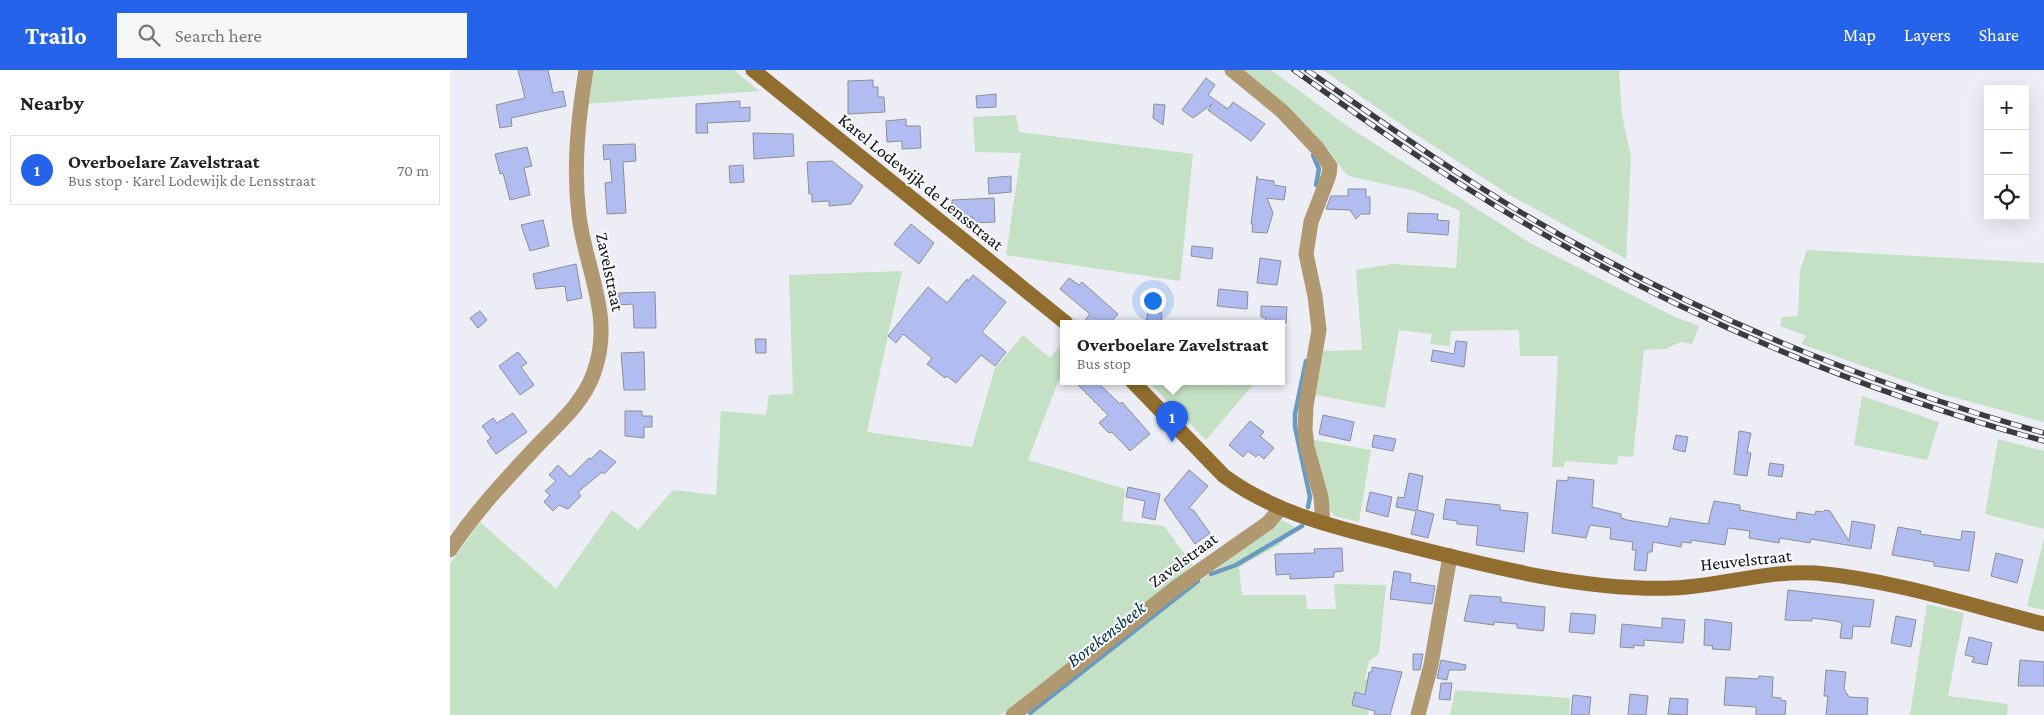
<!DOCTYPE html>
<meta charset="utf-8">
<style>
:root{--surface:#fff;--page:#f6f6f6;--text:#222;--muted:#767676;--line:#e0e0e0;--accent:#2563eb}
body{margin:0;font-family:"Crimson Pro",serif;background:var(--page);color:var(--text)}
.controls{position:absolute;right:15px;top:15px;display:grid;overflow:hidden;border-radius:0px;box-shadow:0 5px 20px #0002}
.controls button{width:45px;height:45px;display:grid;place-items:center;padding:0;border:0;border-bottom:1px solid var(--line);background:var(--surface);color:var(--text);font:25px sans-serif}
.you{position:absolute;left:702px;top:230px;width:18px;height:18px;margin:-12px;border:4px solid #fff;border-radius:50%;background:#1a73e8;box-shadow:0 0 0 8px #1a73e833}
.badge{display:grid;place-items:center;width:32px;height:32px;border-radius:50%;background:var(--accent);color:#fff;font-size:16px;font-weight:700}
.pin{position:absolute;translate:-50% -41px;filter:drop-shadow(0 1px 2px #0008)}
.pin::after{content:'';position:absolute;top:26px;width:18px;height:15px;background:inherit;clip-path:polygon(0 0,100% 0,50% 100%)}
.popup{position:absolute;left:610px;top:250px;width:225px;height:65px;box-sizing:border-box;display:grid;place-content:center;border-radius:0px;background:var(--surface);filter:drop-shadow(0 1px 4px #0005);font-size:16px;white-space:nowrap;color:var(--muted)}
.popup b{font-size:19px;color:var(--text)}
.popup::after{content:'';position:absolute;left:50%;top:100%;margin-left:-10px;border:10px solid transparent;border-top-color:var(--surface)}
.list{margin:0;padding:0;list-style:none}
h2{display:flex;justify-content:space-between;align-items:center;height:65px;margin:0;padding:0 20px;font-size:21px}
h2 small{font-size:16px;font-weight:400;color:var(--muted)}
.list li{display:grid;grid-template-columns:32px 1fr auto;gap:15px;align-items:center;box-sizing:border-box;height:70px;margin:0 10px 10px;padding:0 10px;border:1px solid var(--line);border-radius:0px}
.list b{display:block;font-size:19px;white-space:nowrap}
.list p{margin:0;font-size:16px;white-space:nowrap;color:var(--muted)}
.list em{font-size:16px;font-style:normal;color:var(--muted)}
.icon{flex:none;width:28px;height:28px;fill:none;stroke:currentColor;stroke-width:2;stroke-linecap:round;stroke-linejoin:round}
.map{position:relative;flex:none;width:1594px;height:645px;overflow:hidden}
header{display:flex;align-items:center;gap:30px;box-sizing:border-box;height:70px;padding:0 25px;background:var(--accent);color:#fff}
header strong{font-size:24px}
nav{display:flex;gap:28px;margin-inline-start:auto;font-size:18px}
.search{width:350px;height:45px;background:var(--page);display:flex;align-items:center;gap:12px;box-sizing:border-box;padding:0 18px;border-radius:0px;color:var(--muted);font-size:19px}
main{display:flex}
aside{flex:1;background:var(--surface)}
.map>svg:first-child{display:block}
</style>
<header>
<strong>Trailo</strong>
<div class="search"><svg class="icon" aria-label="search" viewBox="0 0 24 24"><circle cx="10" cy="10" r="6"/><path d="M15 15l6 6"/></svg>Search here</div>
<nav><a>Map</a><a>Layers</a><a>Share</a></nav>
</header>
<main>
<aside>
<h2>Nearby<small></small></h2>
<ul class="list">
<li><span class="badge">1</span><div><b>Overboelare Zavelstraat</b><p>Bus stop · Karel Lodewijk de Lensstraat</p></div><em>70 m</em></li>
</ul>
</aside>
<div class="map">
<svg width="1594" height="645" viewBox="0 0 1594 645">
<rect width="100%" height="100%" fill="#ecedf5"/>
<g fill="#c5e1c5">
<polygon points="142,0 284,0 309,21 136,34"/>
<path d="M 793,0 L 821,0 L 900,58 L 1082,174 L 1225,247 L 1249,256 L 1242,274 L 1231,272 L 1215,279 L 1194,280 L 1183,387 L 1168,386 L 1167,395 L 1115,391 L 1114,397 L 1102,397 L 1108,286 L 1070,286 L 1069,260 L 1001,261 L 1000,276 L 980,274 L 982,264 L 949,260 L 935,338 L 861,324 L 870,281 L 912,280 L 906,200 L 942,194 L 1006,198 L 1010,141 L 965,121 L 899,106 C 889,98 886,88 878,79 C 852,50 824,23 793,0 Z"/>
<polygon points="873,0 1169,0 1172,45 1181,87 1176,189 1058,124 959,60"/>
<polygon points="566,45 569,62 743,84 730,211 556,185 571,83 525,82 523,47"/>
<polygon points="1357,180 1594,193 1594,352 1492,324 1351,274 1356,266 1330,256 1332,247 1348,246 1350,200"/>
<polygon points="452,201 417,362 522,377 545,298 573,265 600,288 613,272 613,299 578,390 675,419 672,451 714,456 743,495 571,632 550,645 0,645 0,494 30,452 106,519 162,440 188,460 223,420 266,425 271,341 316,345 319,325 343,324 339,205"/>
<polygon points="697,311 806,311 756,370"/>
<polygon points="1412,326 1489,352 1477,390 1404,375"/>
<polygon points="859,369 921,380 909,452 884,446 879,439"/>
<polygon points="1548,369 1594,381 1594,459 1535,444"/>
<polygon points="832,450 845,457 829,475 789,497 792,525 856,525 857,539 886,539 884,514 936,515 929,584 919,591 915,609 925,613 918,645 579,645 639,595"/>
<polygon points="1594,468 1594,540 1577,536"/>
<polygon points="1477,534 1514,543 1498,626 1558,634 1557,645 1460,645"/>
<polygon points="1005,620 1120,628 1119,645 1000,645"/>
</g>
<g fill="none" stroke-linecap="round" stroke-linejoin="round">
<g stroke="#6a9bbe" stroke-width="4.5">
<polyline points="863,85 869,99 866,115"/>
<polyline points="856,291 845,344 845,357 860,427 858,437"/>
<polyline points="761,504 786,495 852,456"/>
<polyline points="580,643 748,511"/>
</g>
</g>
<g fill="#b1bdf1" stroke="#8c8e95">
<polygon points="68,0 98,0 103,23 113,21 116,36 61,48 62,56 50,58 46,35 75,28"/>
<polygon points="756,8 765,15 758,25 778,39 783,32 815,54 803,69 801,71 758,40 762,34 743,48 732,40"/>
<polygon points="423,10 423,17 428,17 428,27 434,27 435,42 398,44 398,11"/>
<polygon points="546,24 546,37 527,38 526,26"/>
<polygon points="290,31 290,38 300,37 300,51 257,53 258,63 246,63 246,34"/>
<polygon points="704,34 715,35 713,55 703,48"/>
<polygon points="456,49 456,56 470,56 471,78 452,79 452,71 437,72 436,51"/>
<polygon points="303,63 343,64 344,86 304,89"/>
<polygon points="185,74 186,91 173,92 176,143 157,144 155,113 162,112 160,89 154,90 153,75"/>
<polygon points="77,77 82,96 74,98 80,125 60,130 53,103 50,104 45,84"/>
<polygon points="382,91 413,116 401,134 379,136 379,131 362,132 362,124 359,124 357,92"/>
<polygon points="293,95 294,112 280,113 279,96"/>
<polygon points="561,106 561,122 539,124 538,108"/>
<polygon points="807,106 808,109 824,111 824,115 836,117 834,130 817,128 823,143 817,163 802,162 803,154 801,154"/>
<polygon points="898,119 916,119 916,127 920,127 920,144 911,144 906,149 900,140 876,139 881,126 898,126"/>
<polygon points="544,128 545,152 523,153 523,147 502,148 502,130"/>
<polygon points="958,143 988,144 987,150 999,151 998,165 957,162"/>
<polygon points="93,150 99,176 80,181 71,155"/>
<polygon points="461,154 484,173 469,194 444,174"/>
<polygon points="742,176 763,178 762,189 741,186"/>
<polygon points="810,188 831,191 827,215 807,213"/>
<polygon points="126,194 132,228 117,231 115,216 86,219 83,204"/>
<polygon points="523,205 556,232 532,262 556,282 545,296 531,285 506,313 497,306 495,308 477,294 482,288 453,264 446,273 438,266 478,217 497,233 517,209 518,211"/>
<polygon points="619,208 629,215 632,212 668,244 660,253 633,253 640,244 610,219"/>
<polygon points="769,219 798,222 797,239 767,236"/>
<polygon points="205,222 206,258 184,258 183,234 169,235 169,223"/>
<polygon points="811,236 837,237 836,253 815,253 816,248 811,247"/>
<polygon points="30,241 37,250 28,258 20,248"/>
<polygon points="698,241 712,243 711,253 696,253"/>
<polygon points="305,269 316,269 316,283 306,283"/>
<polygon points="1006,271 1017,272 1014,297 981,291 983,280 1004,284"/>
<polygon points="68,282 77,293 71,297 84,315 70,325 49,296"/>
<polygon points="194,282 195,320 174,320 171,283"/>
<polygon points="624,311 646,311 670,334 672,332 700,364 680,381 662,362 659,363 649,353 658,345"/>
<polygon points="175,341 192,341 192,346 202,346 202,357 194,357 194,368 175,366"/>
<polygon points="63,343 77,362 46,384 37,371 41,368 32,356 43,348 47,353"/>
<polygon points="873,345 904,352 900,371 869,364"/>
<polygon points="800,351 814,362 810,366 824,378 814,389 808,384 806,387 798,381 793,387 779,375"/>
<polygon points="1289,361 1301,363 1297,383 1301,383 1297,406 1284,404"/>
<polygon points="924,365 946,369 943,381 922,377"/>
<polygon points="1226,365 1238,367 1235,382 1223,379"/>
<polygon points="150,380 166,392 154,404 152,402 128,422 131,426 118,439 109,435 103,441 94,432 100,425 95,421 106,411 99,405 108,395 120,407 139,388 141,389"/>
<polygon points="1320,393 1334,395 1332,407 1318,405"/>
<polygon points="739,400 758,416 739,438 744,441 760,463 745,474 714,430"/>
<polygon points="959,403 973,406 967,440 984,444 978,468 961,464 966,441 946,437 948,427 954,428"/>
<polygon points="1118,407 1144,410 1142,437 1171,444 1171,448 1177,450 1218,457 1220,448 1258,454 1264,431 1290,435 1290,440 1346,450 1347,442 1365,445 1366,441 1373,442 1375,440 1380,441 1399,471 1402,451 1425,455 1421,479 1361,469 1360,473 1330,468 1329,473 1299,468 1300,461 1278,458 1275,475 1241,470 1241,473 1232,472 1231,477 1203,472 1202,482 1198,482 1196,501 1184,500 1186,480 1182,480 1183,472 1160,469 1161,458 1140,455 1136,468 1102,463 1107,410 1118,411"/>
<polygon points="678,417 710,424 705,450 692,447 695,431 676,427"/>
<polygon points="920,422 942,427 938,447 916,441"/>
<polygon points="996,429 1050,435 1050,440 1078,443 1074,482 1026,475 1028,456 1007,454 1007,451 993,449"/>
<polygon points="1448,457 1471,461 1470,464 1511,470 1512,461 1525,462 1519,501 1484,496 1484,492 1442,485"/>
<polygon points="892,478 893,501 884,502 884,507 840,509 840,504 826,505 825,484 865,483 864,479"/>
<polygon points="1546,483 1573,490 1567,513 1541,506"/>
<polygon points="944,501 961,504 960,512 985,516 982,534 940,529"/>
<polygon points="1338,520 1424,530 1420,557 1403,556 1402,569 1390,568 1392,553 1385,551 1362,548 1362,551 1335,550"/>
<polygon points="1020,525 1051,527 1051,532 1095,537 1094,558 1093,561 1067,558 1067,554 1044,552 1044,555 1014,551"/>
<polygon points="1121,543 1146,545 1144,564 1119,562"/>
<polygon points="1446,546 1466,550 1461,577 1441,573"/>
<polygon points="1212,548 1235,550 1233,573 1194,570 1194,576 1184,575 1184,578 1170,577 1172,554 1212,558"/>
<polygon points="1255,549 1282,553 1280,580 1262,579 1263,576 1254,575"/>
<polygon points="1519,567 1542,573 1537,595 1522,592 1524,587 1515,585"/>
<polygon points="963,584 973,584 970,600 963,600"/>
<polygon points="991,590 1016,595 1015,600 999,600 997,610 987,608"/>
<polygon points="1570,590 1594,592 1594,616 1568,616"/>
<polygon points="922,597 952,602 940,645 924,645 925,641 902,635 905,622 915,625 919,602 922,602"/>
<polygon points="1376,600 1396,602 1394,619 1399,627 1418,628 1417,645 1376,645 1378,626 1374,626"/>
<polygon points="1309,606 1323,607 1322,627 1331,628 1331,630 1336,631 1335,645 1306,645 1306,637 1274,635 1276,607 1308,609"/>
<polygon points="991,613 1002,613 1000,630 989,629"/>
<polygon points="1180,624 1198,626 1196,645 1178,645"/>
<polygon points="1123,625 1141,627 1139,645 1121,645"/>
<polygon points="1220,628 1238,629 1237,645 1218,644"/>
</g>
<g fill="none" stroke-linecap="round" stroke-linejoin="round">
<g stroke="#b09871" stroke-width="15">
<polyline points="782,0 832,41 868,79 880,96 879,105 861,152 856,184 865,226 869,260 856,336 855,359 857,377 871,427 873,453"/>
<path d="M 0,480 C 25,442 56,409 87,376 C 108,354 132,334 143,305 C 165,248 136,202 129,146 C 123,96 128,50 136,0"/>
<polyline points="563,645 728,516 818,453 830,439"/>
<polyline points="968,645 981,595 1000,486"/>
</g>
<g stroke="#916e2f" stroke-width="15">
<polyline points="303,0 616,253"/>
<path d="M 682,311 L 774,406 C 827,445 890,458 951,474 C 1038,496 1133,521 1223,518 C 1272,516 1316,500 1366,503 C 1443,510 1519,535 1594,554"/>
</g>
<defs>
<g id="rail">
<path d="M 844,0 C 917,52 991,104 1069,150 C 1234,247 1410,321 1594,371"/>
<path d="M 857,0 C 928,49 998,99 1072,143 C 1236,240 1411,312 1594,363"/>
</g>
</defs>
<use href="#rail" stroke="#3a3b3e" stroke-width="5.5"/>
<use href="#rail" stroke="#fafbfe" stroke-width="4" stroke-dasharray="11" stroke-linecap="butt"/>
</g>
<g text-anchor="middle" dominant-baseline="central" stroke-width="4" stroke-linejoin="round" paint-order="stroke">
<g font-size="18" fill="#121315" stroke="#fafbfe">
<text transform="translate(471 112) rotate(39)">Karel Lodewijk de Lensstraat</text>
<text transform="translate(160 202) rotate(78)">Zavelstraat</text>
<text transform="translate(733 490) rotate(-36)">Zavelstraat</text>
<text transform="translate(1296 490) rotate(-6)">Heuvelstraat</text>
</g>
<g font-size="19" font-style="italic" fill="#063149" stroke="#fafbfe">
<text transform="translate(656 564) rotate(-38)">Borekensbeek</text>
</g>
</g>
</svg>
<div class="controls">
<button>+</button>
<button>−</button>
<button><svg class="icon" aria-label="locate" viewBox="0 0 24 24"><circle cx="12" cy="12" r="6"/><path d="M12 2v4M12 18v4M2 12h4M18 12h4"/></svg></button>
</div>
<div class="you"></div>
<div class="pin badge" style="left:722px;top:372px">1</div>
<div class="popup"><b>Overboelare Zavelstraat</b>Bus stop</div>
</div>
</main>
